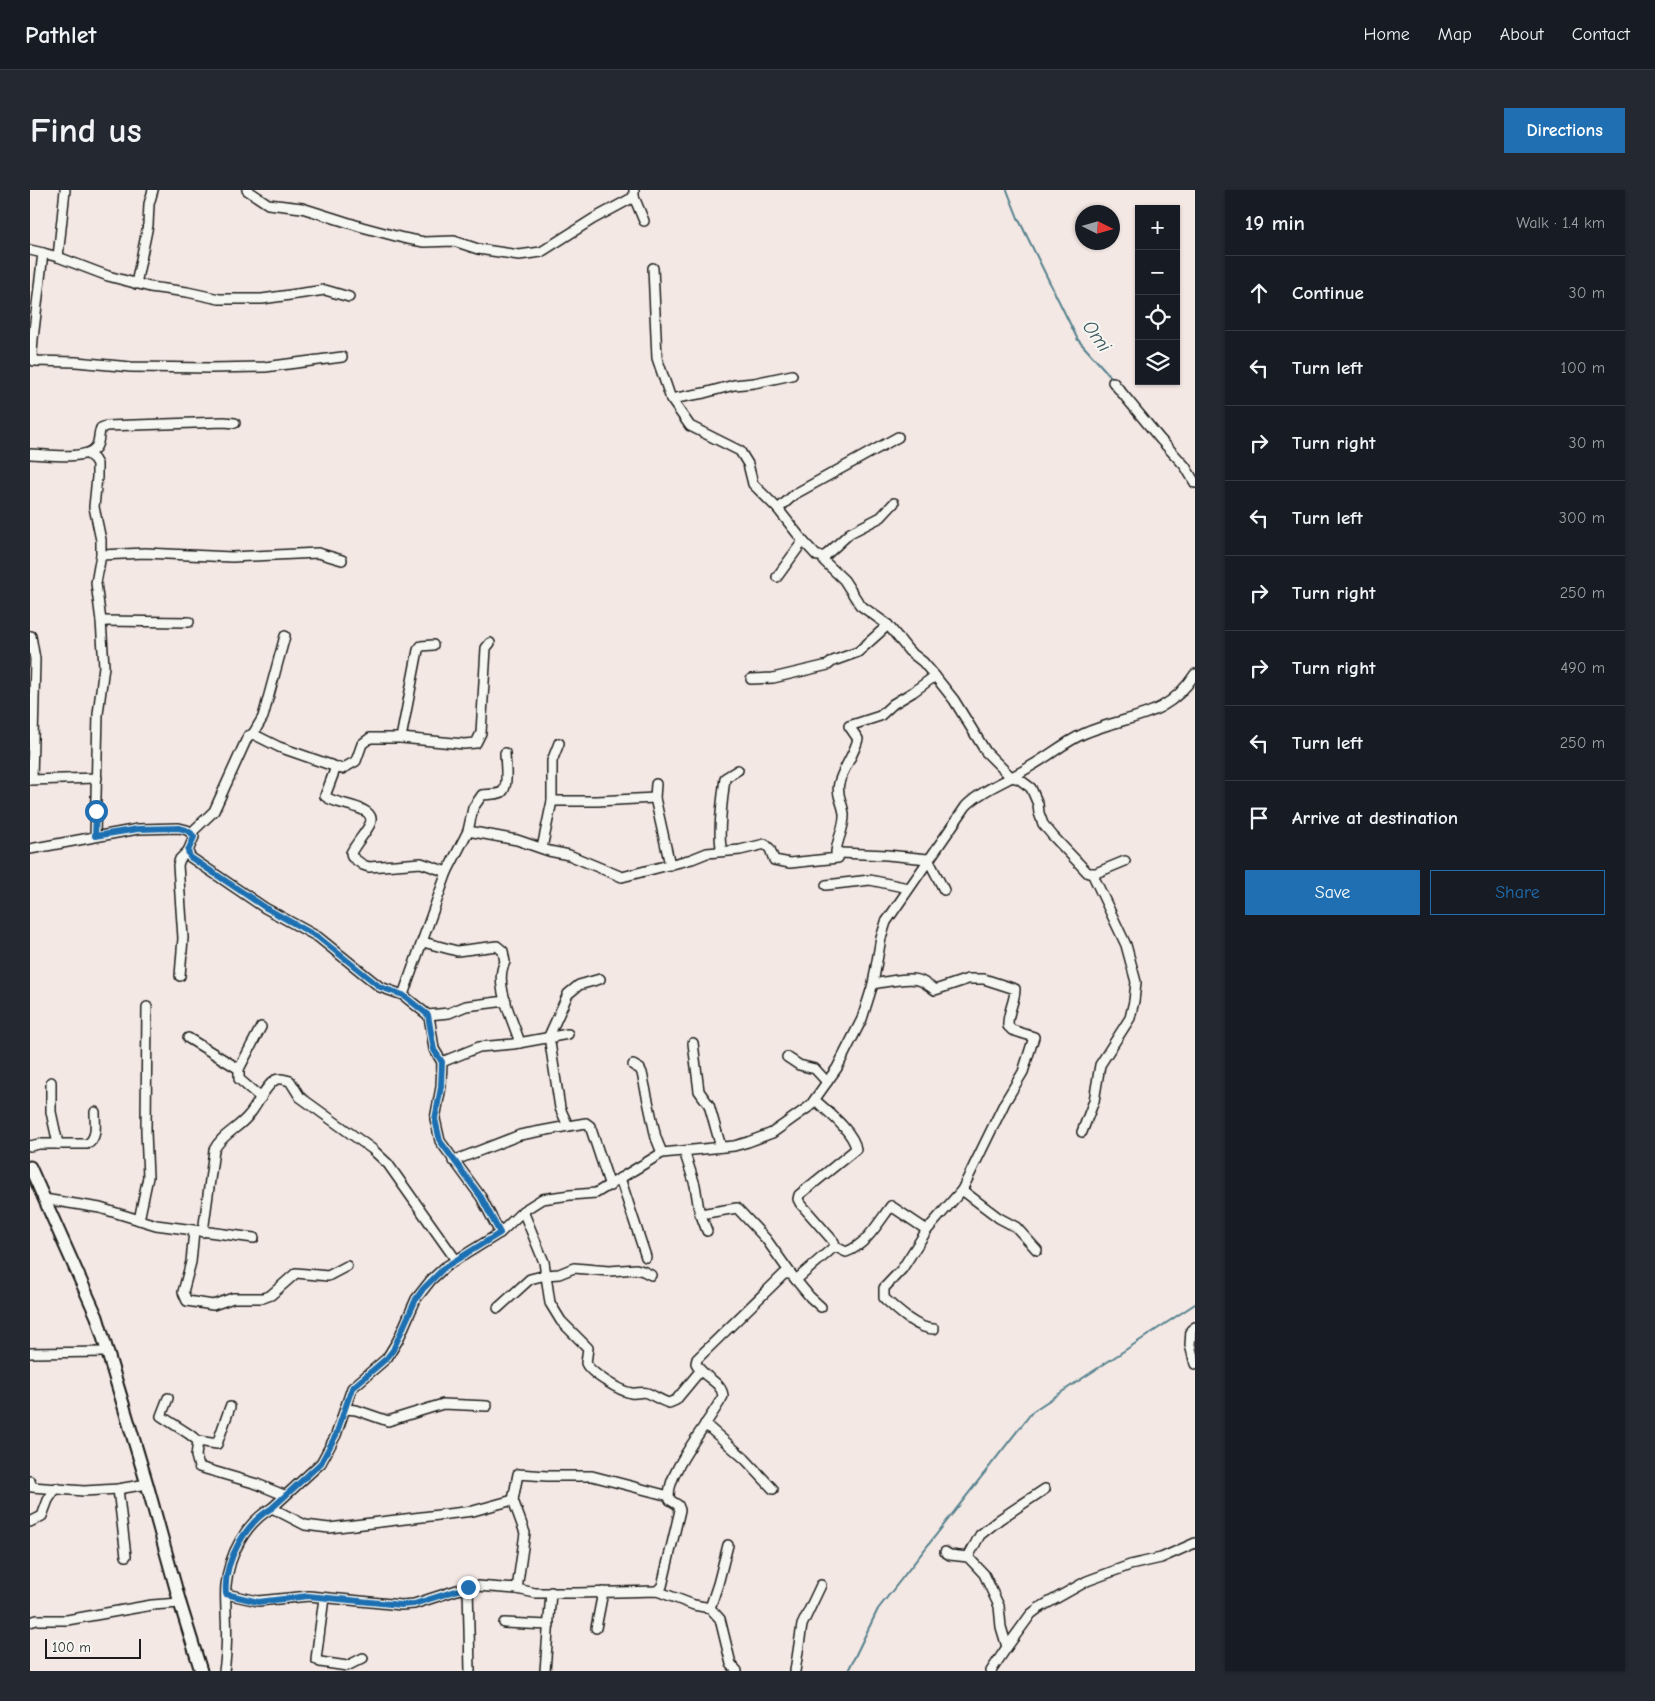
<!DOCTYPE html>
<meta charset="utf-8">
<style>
:root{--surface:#171b24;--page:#242831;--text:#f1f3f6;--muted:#9ea1a6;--line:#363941;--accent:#1f6fb2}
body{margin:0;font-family:"Comic Neue",sans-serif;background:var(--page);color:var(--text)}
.controls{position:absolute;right:15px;top:15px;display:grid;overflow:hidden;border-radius:0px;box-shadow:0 1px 4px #0004}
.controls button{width:45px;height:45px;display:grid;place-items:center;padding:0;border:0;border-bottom:1px solid var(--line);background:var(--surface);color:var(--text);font:25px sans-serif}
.compass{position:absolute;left:1045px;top:15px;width:45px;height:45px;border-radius:50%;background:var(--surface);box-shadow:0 1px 4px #0004;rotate:95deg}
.scale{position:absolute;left:15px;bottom:12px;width:96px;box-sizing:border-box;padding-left:5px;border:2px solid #1c1c1c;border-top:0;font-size:14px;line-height:18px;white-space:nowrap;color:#1c1c1c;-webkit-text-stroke:4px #f6f6f2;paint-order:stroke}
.stop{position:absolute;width:15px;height:15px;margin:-11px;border:4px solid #1f6fb2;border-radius:50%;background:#fff}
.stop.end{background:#1f6fb2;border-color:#fff;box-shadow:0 1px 5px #0008}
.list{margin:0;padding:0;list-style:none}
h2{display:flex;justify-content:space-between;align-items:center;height:65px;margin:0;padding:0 20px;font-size:21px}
h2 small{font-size:16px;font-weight:400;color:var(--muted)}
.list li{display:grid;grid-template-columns:32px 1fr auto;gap:15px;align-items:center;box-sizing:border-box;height:75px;padding:0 20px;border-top:1px solid var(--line)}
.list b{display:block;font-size:19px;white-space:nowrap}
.list em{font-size:16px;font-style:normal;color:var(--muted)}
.actions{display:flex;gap:10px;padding:15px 20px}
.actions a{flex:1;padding:11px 0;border:1px solid var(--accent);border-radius:0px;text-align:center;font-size:18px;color:var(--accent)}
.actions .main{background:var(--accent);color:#fff}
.icon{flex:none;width:28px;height:28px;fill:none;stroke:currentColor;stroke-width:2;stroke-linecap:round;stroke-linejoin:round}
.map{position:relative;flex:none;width:1165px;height:1481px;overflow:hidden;border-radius:0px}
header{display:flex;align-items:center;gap:30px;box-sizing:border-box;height:70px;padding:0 25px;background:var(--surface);border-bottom:1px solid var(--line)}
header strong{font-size:24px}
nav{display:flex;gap:28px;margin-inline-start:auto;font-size:18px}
.intro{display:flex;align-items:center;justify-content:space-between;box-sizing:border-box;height:120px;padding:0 30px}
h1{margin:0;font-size:35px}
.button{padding:12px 22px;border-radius:0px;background:var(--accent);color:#fff;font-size:18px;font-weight:700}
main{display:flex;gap:30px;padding:0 30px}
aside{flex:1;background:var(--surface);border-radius:0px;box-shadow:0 1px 4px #0004}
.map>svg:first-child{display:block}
</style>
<header>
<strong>Pathlet</strong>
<nav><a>Home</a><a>Map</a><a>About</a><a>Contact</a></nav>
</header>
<div class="intro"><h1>Find us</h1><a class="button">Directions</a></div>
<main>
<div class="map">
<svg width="1165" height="1481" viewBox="0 0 1165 1481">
<rect width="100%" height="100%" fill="#f4e8e4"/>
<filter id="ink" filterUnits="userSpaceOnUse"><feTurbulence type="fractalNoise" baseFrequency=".02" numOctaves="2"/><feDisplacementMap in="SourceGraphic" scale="10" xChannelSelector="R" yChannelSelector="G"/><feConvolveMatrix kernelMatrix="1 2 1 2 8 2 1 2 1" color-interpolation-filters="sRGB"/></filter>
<g filter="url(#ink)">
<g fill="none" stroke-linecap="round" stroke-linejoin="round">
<g stroke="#54818d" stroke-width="2">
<polyline points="977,0 988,28 1048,150 1082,188"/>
<polyline points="1113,221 1137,250"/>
<polyline points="818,1481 848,1419 1003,1221 1165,1114"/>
</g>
<defs>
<g id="minor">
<polyline points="217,0 238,14 272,18 332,37 373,48 394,52 424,51 448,59 489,65 511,62 563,29 604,7"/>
<polyline points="604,0 604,7 614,31"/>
<polyline points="0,60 13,63 3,149 2,163 4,171 46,172 101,177 181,178 235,177 312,167"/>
<polyline points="13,63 28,67 78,86 120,97 157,102 189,109 232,109 295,100 319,107"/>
<polyline points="28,67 35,0"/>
<polyline points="623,78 627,168 641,209 660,236 710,261 718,274 723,294 748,319 773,351 787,366 795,366"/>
<polyline points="106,94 118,35 119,14 123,0"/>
<polyline points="1083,192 1130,249 1155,276 1165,293"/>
<polyline points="641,209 674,203 704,195 724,193 762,185"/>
<path d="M 0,264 C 15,264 57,271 66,257 C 70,251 68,244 71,238 L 76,236 L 194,232 L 205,233"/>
<polyline points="58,264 64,269 67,274 67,287 64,317 71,350 71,365"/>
<polyline points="864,313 851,327 820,343 795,366 794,371 814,390 830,415 858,435 879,461 893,472 905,486 924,510 956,562 981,587 989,589 1001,598 1008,614 1009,623 1013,634 1023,646 1058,683 1066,683 1095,671"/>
<polyline points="748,319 765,304 868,247"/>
<polyline points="747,387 773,351"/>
<polyline points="71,431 159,432"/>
<polyline points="1,446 5,469 2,589"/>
<polyline points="721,489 743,488 798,475 803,471 828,462 858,435"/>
<polyline points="223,544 233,527 255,446"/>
<polyline points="371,548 388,460 391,456 403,455"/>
<path d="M 306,577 L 295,606 C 305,616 348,615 340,634 C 335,644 326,653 321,663 L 322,667 L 333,675 L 339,677 L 391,673 L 417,682"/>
<polyline points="0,590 67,588"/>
<polyline points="626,594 625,608 640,675"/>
<polyline points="522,611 567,611 625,608"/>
<path d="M 438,641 L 487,650 L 519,661 L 539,665 L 592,687 L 662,669 L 677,663 L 710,660 L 735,654 L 740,659 L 744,670 L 760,673 L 808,668 L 810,663 L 806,662 C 807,649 815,637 814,624 C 813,613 806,605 809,593 C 813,578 824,565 828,549 L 819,536 L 850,526 L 863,514 L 883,502 L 905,486"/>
<polyline points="161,643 184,621 218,546 223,544 249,557 312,579 326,571 332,554 340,548 371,548 434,554 446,553 451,543 456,458 460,453"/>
<polyline points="65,646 68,524 74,476 71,431 66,393 71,365 115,363 202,367 288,363 312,370"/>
<polyline points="512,658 522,611 522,571 529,553"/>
<polyline points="0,659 108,639 149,638 157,640 161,643 164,647 158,661 160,667 235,718 288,747 350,797 373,805 394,822 398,825 400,832 404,859 412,872"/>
<path d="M 692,661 C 687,646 693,605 695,588 L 708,580"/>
<polyline points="810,663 857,665 898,669 914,700"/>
<polyline points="796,695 840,690 878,698"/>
<path d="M 393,752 L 427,761 L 467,756 L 473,761 L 475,772 C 463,793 483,830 490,853"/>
<polyline points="150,786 153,748 148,675 150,669 158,661"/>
<path d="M 843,794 C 855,792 881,786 891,791 C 896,793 900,797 905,800 L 938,789 L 954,789 L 985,799 C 985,812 977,823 978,836 L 982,840 L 1004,847 L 993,882 L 975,912 L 932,1000 L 897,1040 L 872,1079 L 854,1098 L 854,1108 C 867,1120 887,1139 904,1139"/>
<path d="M 373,805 L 417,682 L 438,641 L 443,618 L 452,605 C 457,604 467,605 472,602 C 479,597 475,571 475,563"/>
<polyline points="398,825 419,823 436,816 476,811"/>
<polyline points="231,837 209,879 209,889 231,908"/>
<polyline points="158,848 209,879"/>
<polyline points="663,853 669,901 679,915 691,957"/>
<polyline points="757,867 769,875 785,879 797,892"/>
<polyline points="603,875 610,879 612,883 626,948 632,963"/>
<polyline points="21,892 21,922 28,954"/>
<polyline points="538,936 556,933 560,936 580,996"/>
<polyline points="1052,942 1064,911 1070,875 1100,828 1104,811 1106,792 1096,755 1062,683"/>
<path d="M 0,956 L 9,954 L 57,954 C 68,949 65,933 65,922"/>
<polyline points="654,961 665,995 669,1020 677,1041"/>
<polyline points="423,971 490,945 538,936 530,918 519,846 538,804 549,795 570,789"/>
<polyline points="590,988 616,1067"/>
<polyline points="932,1000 969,1028 986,1037 1007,1060"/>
<polyline points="14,1009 70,1018 126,1035 224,1048"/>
<path d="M 493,1021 L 514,1072 L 520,1113 L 531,1131 L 558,1158 L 556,1173 C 560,1183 590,1201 601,1203 C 607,1204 612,1201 617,1203 C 625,1206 631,1211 639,1213 L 646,1210 L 670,1181"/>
<polyline points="670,1024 707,1018 736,1049 761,1084"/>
<polyline points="109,1030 118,987 116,942 117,817"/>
<polyline points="164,1041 161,1072 153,1102 157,1111 183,1115 203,1108 233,1108 241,1105 266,1083 298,1086 317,1076"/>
<path d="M 173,1042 L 184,960 C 191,945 209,938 219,925 C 228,915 234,897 245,890 C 250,887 255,890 260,891 L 270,907 L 342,959 L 358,974 L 426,1070"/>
<polyline points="470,1043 451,1007 410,951 405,929 411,897 412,872 449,857 483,854 538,844"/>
<path d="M 803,1058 L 808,1058 L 816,1062 C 837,1054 848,1033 861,1016 L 897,1040"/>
<path d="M 766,1090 L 805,1056 L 804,1052 L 770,1013 L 768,1009 L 769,1005 L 826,959 C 824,942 797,921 785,910"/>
<polyline points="468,1118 500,1089 516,1085 529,1084 544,1078 579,1081 606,1079 613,1081 621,1085"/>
<polyline points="1165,1137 1161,1140 1160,1155 1165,1174"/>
<polyline points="0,1163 76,1162"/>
<polyline points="138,1208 131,1226 159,1244 168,1251 166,1266 169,1277 227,1294 254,1305"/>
<polyline points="315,1219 326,1220 358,1231 413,1214 457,1216"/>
<polyline points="675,1234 715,1269 743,1299"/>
<polyline points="168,1251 187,1254 200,1217"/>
<polyline points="0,1291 2,1297 54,1301 88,1299 117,1294"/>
<polyline points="88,1299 96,1366"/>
<polyline points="242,1318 275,1335 299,1338 443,1321 483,1310"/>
<polyline points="0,1332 12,1326 18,1310 26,1298"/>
<polyline points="915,1362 920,1365 938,1367 954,1384 969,1416 971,1437 977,1457"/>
<polyline points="938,1367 950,1345 970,1329 1015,1299"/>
<polyline points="438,1397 440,1481"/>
<polyline points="487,1399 495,1343 483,1310 488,1284 517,1286 562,1286 639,1306"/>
<path d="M 627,1401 L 632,1396 L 650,1320 L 648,1315 L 640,1310 C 632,1287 682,1229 693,1206 C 692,1191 671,1187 666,1173 L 667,1169 L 754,1084 L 761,1084 L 780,1107 L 791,1117"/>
<polyline points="196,1404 228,1411 279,1406 371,1415 384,1414 427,1400 447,1396 487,1399 505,1403 548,1403 627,1401 664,1415 680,1418 690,1429 701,1474 707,1481"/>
<polyline points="294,1408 286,1469 290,1472 317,1476 333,1468"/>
<polyline points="680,1418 688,1394 698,1355"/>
<polyline points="0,1432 7,1430 37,1430 122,1415 150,1413"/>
<polyline points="474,1433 519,1435"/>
<polyline points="566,1438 573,1402"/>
<path d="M 194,1481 C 197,1462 197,1442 196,1423 C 196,1414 195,1404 196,1395 C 199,1365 215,1333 242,1318 L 291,1273 L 306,1245 L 322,1198 L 357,1168 L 368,1150 L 386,1109 L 401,1090 L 415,1077 L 470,1043 L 493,1021 L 512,1009 L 540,1005 L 566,1003 L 632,963 L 704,956 L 718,952 L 742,943 L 780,916 L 807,878 L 832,829 L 843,794 L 851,748 L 856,732 L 936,616 C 954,598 980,590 1001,576 C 1019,566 1035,552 1053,544 C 1098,524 1135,531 1165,484"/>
<polyline points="515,1481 521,1402"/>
<polyline points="765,1481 772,1435 791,1395"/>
<polyline points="961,1481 977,1457 1001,1424 1009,1418 1057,1391 1100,1375 1131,1368 1165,1353"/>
</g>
<polyline id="major" points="0,977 67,1127 117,1294 150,1413 171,1481"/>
</defs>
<use href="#minor" stroke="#1c1c1c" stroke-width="12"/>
<use href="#major" stroke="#1c1c1c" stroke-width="15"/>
<use href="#minor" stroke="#f6f6f2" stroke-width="9"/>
<use href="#major" stroke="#f6f6f2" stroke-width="11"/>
</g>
</g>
<g fill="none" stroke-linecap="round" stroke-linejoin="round" filter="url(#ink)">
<path stroke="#1f6fb2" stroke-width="6" d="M 66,621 L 65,646 L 108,639 L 149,638 L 156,640 L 161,643 L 164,647 L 158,661 L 160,667 L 236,718 L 288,747 L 350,797 L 373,805 L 398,825 L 404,860 L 412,872 L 411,897 L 405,929 L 410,951 L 451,1007 L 470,1043 L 415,1077 L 393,1099 L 386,1109 L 363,1160 L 357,1168 L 322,1198 L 306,1245 L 291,1273 L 242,1318 C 215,1333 193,1373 196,1404 L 228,1412 L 278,1406 L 371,1415 L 384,1414 L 438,1397"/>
</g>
<g text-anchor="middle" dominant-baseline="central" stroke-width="4" stroke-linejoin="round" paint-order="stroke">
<g font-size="20" font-style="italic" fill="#3d575e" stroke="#f6f6f2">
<text transform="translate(1067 146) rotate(54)">Omi</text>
</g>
</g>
</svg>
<div class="controls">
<button>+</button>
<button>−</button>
<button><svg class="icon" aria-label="locate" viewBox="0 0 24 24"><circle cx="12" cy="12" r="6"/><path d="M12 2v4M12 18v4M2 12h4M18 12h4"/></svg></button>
<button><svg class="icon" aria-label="layers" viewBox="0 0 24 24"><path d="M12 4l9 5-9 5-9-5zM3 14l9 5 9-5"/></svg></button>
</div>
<svg class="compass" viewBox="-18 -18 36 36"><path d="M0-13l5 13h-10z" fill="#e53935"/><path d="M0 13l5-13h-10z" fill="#9ea1a6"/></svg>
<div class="scale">100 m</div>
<div class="stop" style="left:66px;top:621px"></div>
<div class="stop end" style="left:438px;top:1397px"></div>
</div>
<aside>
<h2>19 min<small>Walk · 1.4 km</small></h2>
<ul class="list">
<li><svg class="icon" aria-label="ahead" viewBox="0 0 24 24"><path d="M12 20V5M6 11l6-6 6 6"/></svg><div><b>Continue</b></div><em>30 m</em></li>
<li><svg class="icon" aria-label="left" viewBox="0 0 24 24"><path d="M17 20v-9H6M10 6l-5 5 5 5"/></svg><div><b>Turn left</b></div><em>100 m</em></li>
<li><svg class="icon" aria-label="right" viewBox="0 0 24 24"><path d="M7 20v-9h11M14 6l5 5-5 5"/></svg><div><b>Turn right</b></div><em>30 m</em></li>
<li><svg class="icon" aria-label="left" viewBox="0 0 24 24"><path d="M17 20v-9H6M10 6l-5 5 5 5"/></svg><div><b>Turn left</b></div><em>300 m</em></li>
<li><svg class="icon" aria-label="right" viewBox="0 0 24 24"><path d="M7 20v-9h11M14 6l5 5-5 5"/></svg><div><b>Turn right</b></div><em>250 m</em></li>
<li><svg class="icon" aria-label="right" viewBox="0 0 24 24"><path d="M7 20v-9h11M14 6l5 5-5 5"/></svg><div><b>Turn right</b></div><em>490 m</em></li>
<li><svg class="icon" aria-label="left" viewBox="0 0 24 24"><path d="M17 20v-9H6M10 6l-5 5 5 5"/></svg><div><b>Turn left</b></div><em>250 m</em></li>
<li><svg class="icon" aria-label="arrive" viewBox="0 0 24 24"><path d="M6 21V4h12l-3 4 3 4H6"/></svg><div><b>Arrive at destination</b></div></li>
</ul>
<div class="actions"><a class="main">Save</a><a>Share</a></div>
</aside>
</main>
